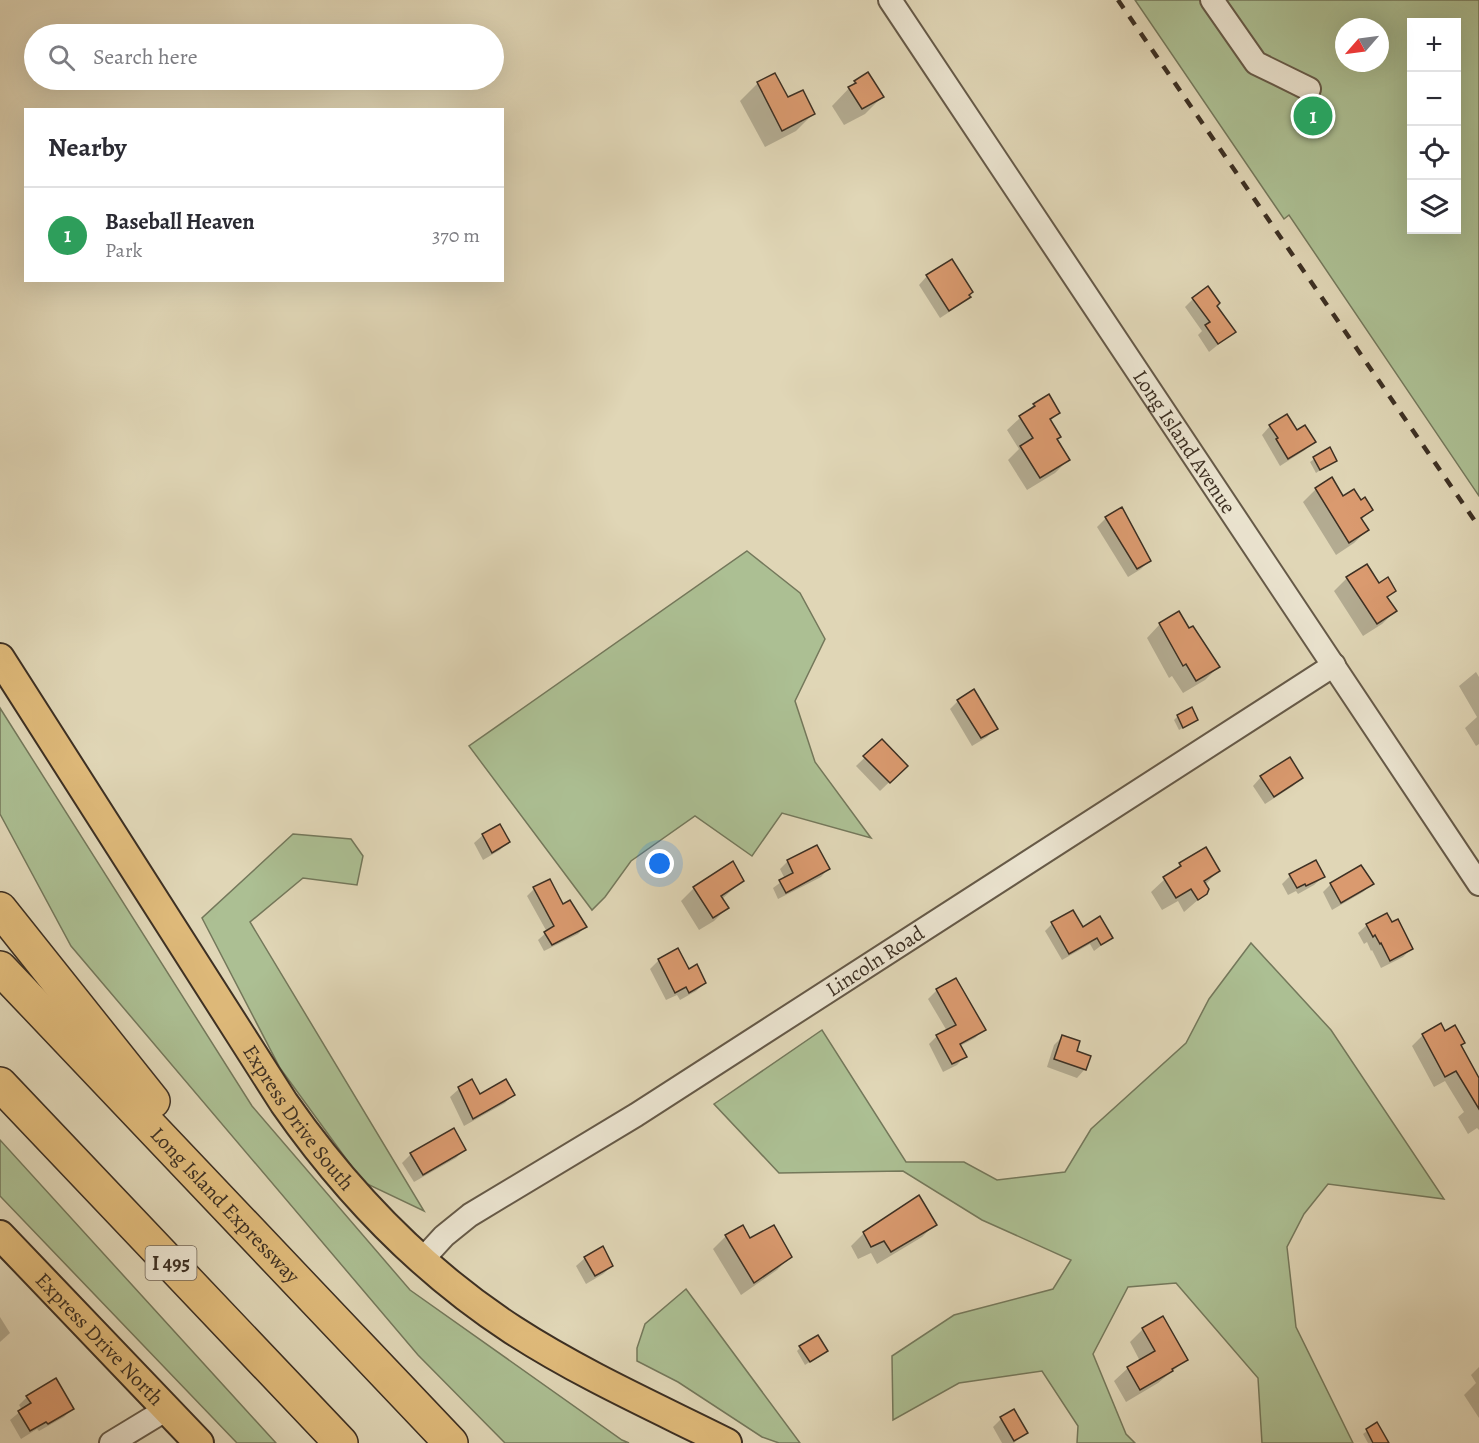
<!DOCTYPE html>
<meta charset="utf-8">
<style>
:root{--surface:#fff;--page:#f7f7f7;--text:#2b2b33;--muted:#7c7c81;--line:#e1e1e2;--accent:#1a73e8}
body{margin:0;font-family:Alegreya,serif;background:var(--page);color:var(--text)}
.controls{position:absolute;right:18px;top:18px;display:grid;overflow:hidden;border-radius:0px;box-shadow:0 6px 24px #0002}
.controls button{width:54px;height:54px;display:grid;place-items:center;padding:0;border:0;border-bottom:2px solid var(--line);background:var(--surface);color:var(--text);font:30px sans-serif}
.compass{position:absolute;left:1335px;top:18px;width:54px;height:54px;border-radius:50%;background:var(--surface);box-shadow:0 6px 24px #0002;rotate:242deg}
.you{position:absolute;left:660px;top:864px;width:21px;height:21px;margin:-15px;border:4px solid #fff;border-radius:50%;background:#1a73e8;box-shadow:0 0 0 9px #1a73e833}
.badge{display:grid;place-items:center;width:39px;height:39px;border-radius:50%;background:var(--accent);color:#fff;font-size:20px;font-weight:700}
.pin{position:absolute;translate:-50% -50%;border:3px solid #fff;box-shadow:0 2px 6px #0006}
.list{margin:0;padding:0;list-style:none}
h2{display:flex;justify-content:space-between;align-items:center;height:78px;margin:0;padding:0 24px;font-size:26px}
h2 small{font-size:20px;font-weight:400;color:var(--muted)}
.list li{display:grid;grid-template-columns:39px 1fr auto;gap:18px;align-items:center;box-sizing:border-box;height:96px;padding:0 24px;border-top:2px solid var(--line)}
.list b{display:block;font-size:22px;white-space:nowrap}
.list p{margin:0;font-size:20px;white-space:nowrap;color:var(--muted)}
.list em{font-size:20px;font-style:normal;color:var(--muted)}
.icon{flex:none;width:33px;height:33px;fill:none;stroke:currentColor;stroke-width:2;stroke-linecap:round;stroke-linejoin:round}
.map{position:relative;flex:none;width:1479px;height:1443px;overflow:hidden}
.search{position:absolute;background:var(--surface);box-shadow:0 6px 24px #0002;left:24px;top:24px;width:480px;height:66px;display:flex;align-items:center;gap:15px;box-sizing:border-box;padding:0 21px;border-radius:33px;color:var(--muted);font-size:22px}
.panel{position:absolute;background:var(--surface);box-shadow:0 6px 24px #0002;left:24px;top:108px;width:480px;height:174px;border-radius:0px}
.map>svg:first-child{display:block}
</style>
<div class="map">
<svg width="1479" height="1443" viewBox="0 0 1479 1443">
<rect width="100%" height="100%" fill="#e0d6b6"/>
<filter id="stains"><feTurbulence type="fractalNoise" baseFrequency=".00333" numOctaves="4"/><feColorMatrix values="0 0 0 0 .2 0 0 0 0 .09 0 0 0 0 .02 0 0 0 .5 -.17"/></filter>
<radialGradient id="worn" r=".72"><stop offset=".6" stop-color="#630" stop-opacity="0"/><stop offset="1" stop-color="#630" stop-opacity=".3"/></radialGradient>
<g fill="#acbf93" stroke="#74785b" stroke-width="1.5" fill-rule="evenodd">
<path d="M 1135,0 L 1479,0 L 1479,496 L 1289,215 L 1284,219 ZM 1412,22 L 1456,22 L 1456,230 L 1412,230 ZM 1344,27 L 1380,27 L 1380,63 L 1344,63 Z"/>
<polygon points="747,551 800,593 825,639 795,701 815,762 871,838 782,813 752,856 695,816 631,861 605,897 592,910 469,746"/>
<polygon points="0,708 252,1106 410,1290 622,1440 629,1443 505,1443 418,1355 71,946 0,814"/>
<polygon points="293,834 351,839 363,856 357,885 303,878 250,922 424,1211 363,1182 280,1068 202,918"/>
<polygon points="1251,943 1331,1030 1444,1199 1328,1184 1304,1214 1287,1247 1296,1327 1353,1443 1262,1443 1258,1378 1176,1283 1128,1287 1093,1354 1126,1434 1135,1443 1077,1443 1078,1426 1042,1371 959,1383 893,1420 892,1356 954,1315 1053,1289 1071,1260 982,1220 903,1171 779,1173 714,1104 822,1030 906,1162 964,1162 997,1180 1065,1172 1091,1129 1186,1043 1209,999"/>
<polygon points="0,1140 276,1443 237,1443 0,1196"/>
<polygon points="686,1289 800,1443 779,1443 762,1437 678,1382 637,1361 637,1348 645,1324"/>
</g>
<g fill="#0003">
<polygon points="855,82 882,97 865,114 844,125 832,106"/>
<polygon points="758,83 813,114 796,131 765,147 740,101"/>
<polygon points="927,276 968,295 969,296 960,305 940,318 919,285"/>
<polygon points="1193,299 1215,306 1234,332 1209,352 1198,335 1202,331 1185,307"/>
<polygon points="1034,405 1059,413 1049,422 1055,440 1068,460 1055,473 1027,490 1008,460 1019,449 1007,430"/>
<polygon points="1270,426 1297,432 1314,441 1305,450 1280,466 1262,435"/>
<polygon points="1329,449 1335,460 1316,473 1310,462"/>
<polygon points="1331,480 1343,498 1360,502 1371,510 1361,520 1367,530 1354,543 1336,555 1303,502 1316,489"/>
<polygon points="1106,518 1150,560 1141,569 1128,577 1097,527"/>
<polygon points="1347,578 1394,591 1387,598 1395,611 1382,624 1363,636 1334,591"/>
<polygon points="1160,624 1189,630 1218,667 1205,680 1183,693 1172,676 1169,678 1147,638"/>
<polygon points="1476,672 1479,677 1479,744 1476,746 1465,728 1477,717 1459,686"/>
<polygon points="958,701 996,728 987,737 972,746 950,709"/>
<polygon points="1178,716 1197,720 1179,730 1174,720"/>
<polygon points="882,741 906,766 880,791 856,766"/>
<polygon points="1261,777 1301,778 1293,786 1265,804 1253,786"/>
<polygon points="483,835 508,842 500,850 483,860 474,843"/>
<polygon points="816,847 828,869 821,877 778,899 773,888 785,879 780,869 787,862"/>
<polygon points="1205,849 1218,871 1205,885 1206,893 1184,912 1178,901 1162,910 1151,892 1180,865"/>
<polygon points="1290,876 1323,877 1314,885 1298,894 1296,891 1288,895 1282,884"/>
<polygon points="742,881 722,899 727,908 714,921 699,930 681,901 694,888"/>
<polygon points="1331,884 1372,884 1363,892 1332,910 1323,892"/>
<polygon points="534,889 562,906 585,927 578,934 544,951 538,940 547,932 527,896"/>
<polygon points="1072,912 1082,929 1111,938 1094,951 1090,944 1062,960 1045,931 1052,924"/>
<polygon points="1367,925 1411,949 1403,957 1381,968 1372,950 1371,951 1367,942 1364,944 1358,933"/>
<polygon points="677,950 688,971 705,983 696,991 680,1000 677,995 666,1000 650,969 659,960"/>
<polygon points="955,980 984,1029 975,1038 960,1046 965,1056 957,1065 943,1072 929,1044 937,1036 947,1031 928,999 937,990"/>
<polygon points="1445,1033 1460,1046 1479,1082 1479,1130 1477,1128 1468,1134 1458,1117 1464,1112 1445,1081 1434,1087 1412,1046 1423,1035"/>
<polygon points="1063,1036 1085,1069 1077,1078 1047,1067 1054,1045"/>
<polygon points="472,1081 480,1096 513,1094 505,1103 464,1126 450,1097 459,1089"/>
<polygon points="464,1150 456,1158 414,1182 402,1163 411,1154"/>
<polygon points="935,1224 922,1237 877,1264 871,1253 858,1259 851,1246 864,1233"/>
<polygon points="726,1236 750,1241 790,1257 777,1270 741,1295 713,1249"/>
<polygon points="585,1258 612,1266 603,1274 586,1284 576,1266"/>
<polygon points="0,1317 10,1333 0,1342"/>
<polygon points="1143,1329 1186,1360 1158,1383 1126,1402 1114,1381 1128,1368 1140,1361 1130,1342"/>
<polygon points="800,1348 826,1351 805,1365 797,1351"/>
<polygon points="1479,1367 1479,1418 1464,1395 1476,1383 1471,1375"/>
<polygon points="27,1397 72,1409 64,1417 39,1431 37,1429 21,1439 10,1420 22,1410 19,1405"/>
<polygon points="1001,1419 1026,1432 1014,1443 1002,1443 993,1427"/>
<polygon points="1377,1424 1379,1443 1368,1443 1363,1434"/>
</g>
<g fill="#da9a6f" stroke="#3d3023" stroke-width="1.5">
<polygon points="868,72 884,97 862,109 848,87 856,83 854,81"/>
<polygon points="775,73 788,97 803,90 815,114 782,131 757,82"/>
<polygon points="952,259 973,292 969,295 971,297 949,311 926,275"/>
<polygon points="1208,286 1220,303 1217,306 1236,332 1218,344 1205,325 1210,322 1192,298"/>
<polygon points="1049,394 1060,413 1050,419 1061,437 1057,439 1070,460 1040,478 1020,446 1033,438 1019,416 1035,406 1033,404"/>
<polygon points="1287,414 1297,430 1305,425 1316,442 1288,459 1276,439 1278,438 1269,425"/>
<polygon points="1330,447 1337,461 1320,470 1313,457"/>
<polygon points="1332,477 1343,496 1354,489 1361,500 1365,497 1373,510 1361,518 1369,530 1349,543 1315,488"/>
<polygon points="1122,507 1151,561 1137,569 1105,517"/>
<polygon points="1367,564 1379,583 1388,577 1396,591 1387,597 1397,611 1377,624 1346,577"/>
<polygon points="1179,611 1189,628 1193,626 1220,667 1196,681 1186,664 1183,666 1159,623"/>
<polygon points="974,689 998,729 981,738 957,700"/>
<polygon points="1192,707 1198,720 1183,728 1177,715"/>
<polygon points="882,739 908,766 890,783 863,756"/>
<polygon points="1290,757 1303,778 1274,797 1260,776"/>
<polygon points="500,824 510,842 492,853 482,834"/>
<polygon points="817,845 830,869 786,893 779,880 793,873 787,860"/>
<polygon points="1206,847 1220,871 1204,881 1209,889 1207,894 1198,900 1191,889 1176,898 1163,877 1181,866 1179,863"/>
<polygon points="1316,860 1325,877 1306,886 1305,884 1297,888 1289,874"/>
<polygon points="733,861 744,881 721,896 729,908 713,918 693,887"/>
<polygon points="1361,865 1374,884 1341,903 1330,883"/>
<polygon points="550,879 563,904 570,900 587,927 552,945 544,932 554,926 533,887"/>
<polygon points="1073,910 1083,927 1100,916 1113,938 1101,945 1097,938 1069,954 1051,922"/>
<polygon points="1387,913 1392,922 1398,919 1413,949 1390,961 1381,943 1380,944 1375,935 1373,937 1366,924"/>
<polygon points="678,948 689,969 697,964 706,983 689,993 686,987 675,993 658,959"/>
<polygon points="956,978 986,1030 960,1044 967,1057 952,1064 936,1035 956,1025 936,989"/>
<polygon points="1441,1023 1445,1031 1455,1025 1465,1043 1461,1045 1479,1078 1479,1109 1456,1071 1445,1077 1422,1034"/>
<polygon points="1062,1035 1080,1041 1077,1051 1091,1056 1086,1070 1054,1059"/>
<polygon points="472,1079 480,1094 506,1079 515,1095 473,1119 458,1087"/>
<polygon points="454,1128 466,1150 423,1175 410,1153"/>
<polygon points="919,1195 937,1225 891,1252 884,1241 871,1247 863,1232"/>
<polygon points="743,1225 750,1238 774,1225 792,1257 754,1283 725,1235"/>
<polygon points="603,1246 613,1266 595,1276 584,1257"/>
<polygon points="1163,1316 1188,1360 1172,1369 1173,1371 1140,1390 1127,1367 1155,1351 1142,1328"/>
<polygon points="818,1335 828,1351 810,1362 799,1346"/>
<polygon points="56,1378 74,1409 48,1424 46,1422 30,1431 18,1411 31,1403 26,1396"/>
<polygon points="1014,1409 1028,1433 1014,1441 1000,1417"/>
<polygon points="1377,1422 1389,1443 1373,1443 1366,1429"/>
</g>
<g fill="none" stroke-linecap="round" stroke-linejoin="round">
<defs>
<g id="minor">
<path id="s1" d="M 890,0 L 1479,884"/>
<polyline points="1212,0 1256,63 1309,89"/>
<path id="s2" d="M 422,1260 L 444,1236 L 470,1215 L 636,1115 L 1334,665"/>
<polyline points="111,1443 167,1409"/>
</g>
<g id="major">
<path id="s3" d="M 0,658 L 284,1103 C 347,1193 421,1270 513,1330 C 581,1374 655,1407 727,1443"/>
<path id="s4" d="M 0,1235 L 199,1443"/>
</g>
<g id="highway">
<polyline points="0,909 153,1101"/>
<path id="s5" d="M 0,968 L 451,1443"/>
<polyline points="0,1084 341,1443"/>
</g>
</defs>
<use href="#minor" stroke="#665a48" stroke-width="26"/>
<use href="#major" stroke="#3d3023" stroke-width="32"/>
<use href="#highway" stroke="#3d3023" stroke-width="36"/>
<use href="#minor" stroke="#ebe4d0" stroke-width="22"/>
<use href="#major" stroke="#e0bb7b" stroke-width="28"/>
<use href="#highway" stroke="#e0bb7b" stroke-width="33"/>
<polyline stroke="#3d3023" stroke-width="4.5" stroke-dasharray="10 10" stroke-linecap="butt" points="1118,0 1479,527"/>
</g>
<g text-anchor="middle" dominant-baseline="central" stroke-width="6" stroke-linejoin="round" paint-order="stroke">
<rect fill="#ebe4d0" stroke="#716657" stroke-width="1.5" x="145.5" y="1246" width="51" height="34" rx="4.5"/>
<g font-size="20" font-weight="bold" fill="#3d3023">
<text x="171" y="1263">I 495</text>
</g>
<g font-size="21" fill="#3d3023" stroke="#ebe4d0">
<text stroke="none"><textPath href="#s1" startOffset="531">Long Island Avenue</textPath></text>
<text stroke="none"><textPath href="#s2" startOffset="544">Lincoln Road</textPath></text>
<text stroke="none"><textPath href="#s3" startOffset="548">Express Drive South</textPath></text>
<text stroke="none"><textPath href="#s5" startOffset="327">Long Island Expressway</textPath></text>
<text stroke="none"><textPath href="#s4" startOffset="144">Express Drive North</textPath></text>
</g>
</g>
<rect width="100%" height="100%" filter="url(#stains)"/>
<rect width="100%" height="100%" fill="url(#worn)"/>
</svg>
<div class="controls">
<button>+</button>
<button>−</button>
<button><svg class="icon" aria-label="locate" viewBox="0 0 24 24"><circle cx="12" cy="12" r="6"/><path d="M12 2v4M12 18v4M2 12h4M18 12h4"/></svg></button>
<button><svg class="icon" aria-label="layers" viewBox="0 0 24 24"><path d="M12 4l9 5-9 5-9-5zM3 14l9 5 9-5"/></svg></button>
</div>
<svg class="compass" viewBox="-18 -18 36 36"><path d="M0-13l5 13h-10z" fill="#e53935"/><path d="M0 13l5-13h-10z" fill="#7c7c81"/></svg>
<div class="you"></div>
<div class="pin badge" style="left:1313px;top:116px;background:#2e9e5b">1</div>
<div class="search"><svg class="icon" aria-label="search" viewBox="0 0 24 24"><circle cx="10" cy="10" r="6"/><path d="M15 15l6 6"/></svg>Search here</div>
<section class="panel">
<h2>Nearby<small></small></h2>
<ul class="list">
<li><span class="badge" style="background:#2e9e5b">1</span><div><b>Baseball Heaven</b><p>Park</p></div><em>370 m</em></li>
</ul>
</section>
</div>
